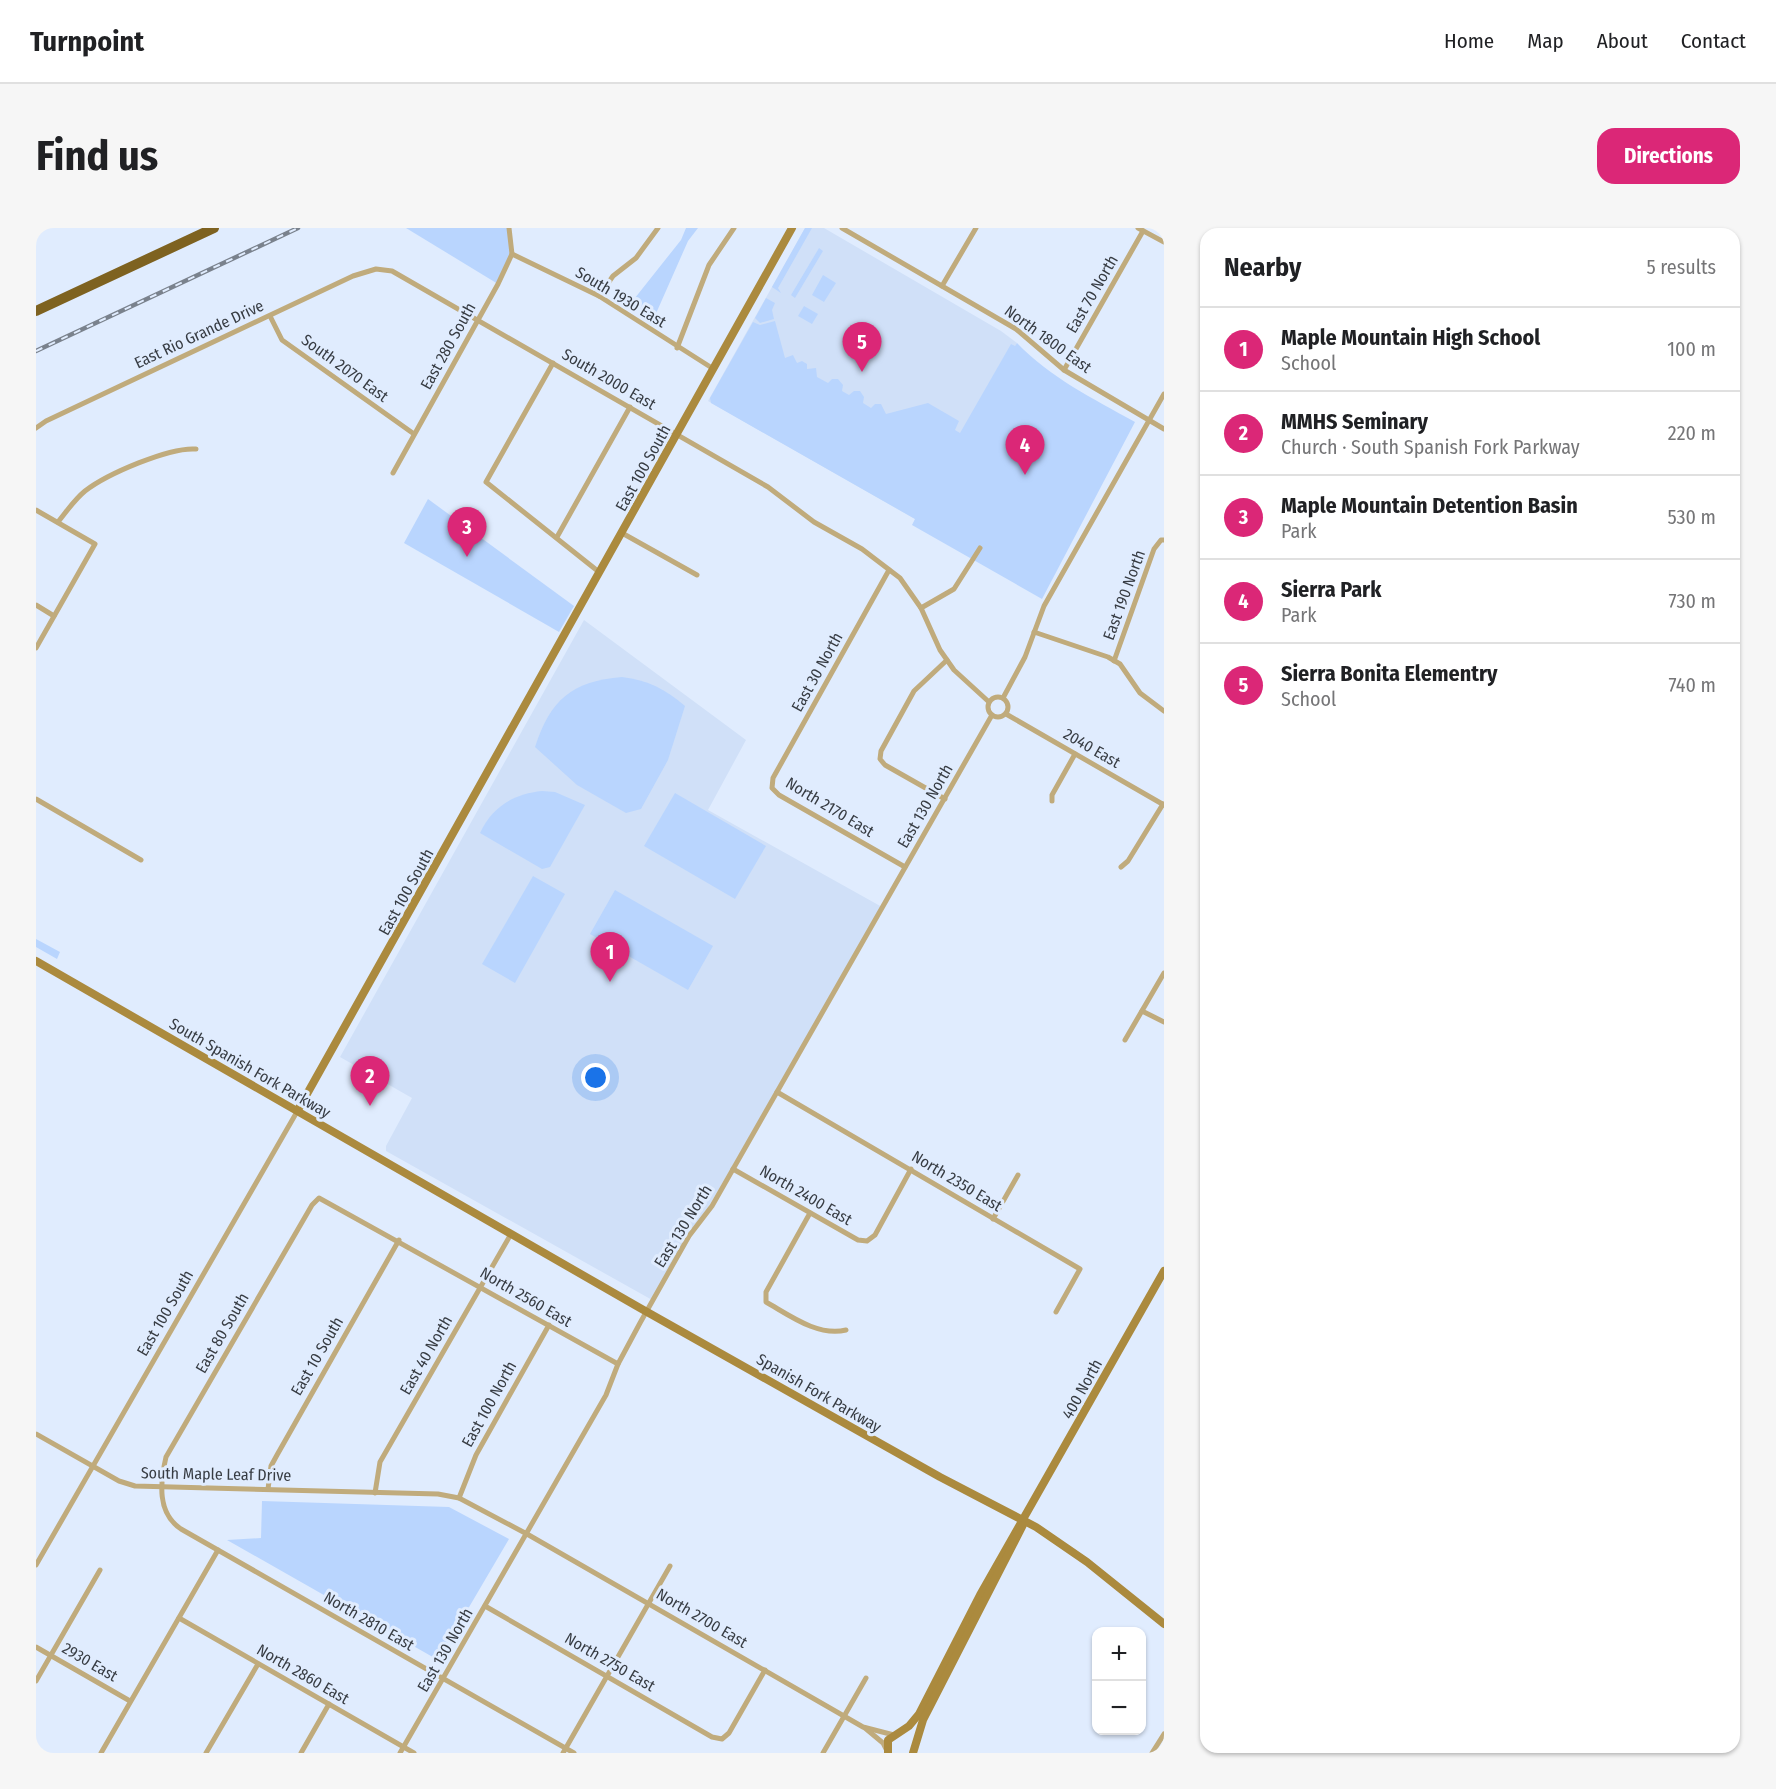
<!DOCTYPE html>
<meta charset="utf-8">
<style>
:root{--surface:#fff;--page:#f6f6f6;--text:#202124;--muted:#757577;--line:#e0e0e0;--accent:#db2777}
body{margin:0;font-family:"Fira Sans Condensed",sans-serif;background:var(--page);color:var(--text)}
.controls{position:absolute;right:18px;bottom:18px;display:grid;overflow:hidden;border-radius:12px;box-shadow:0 2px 4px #0004}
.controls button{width:54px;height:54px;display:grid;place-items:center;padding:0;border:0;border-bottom:2px solid var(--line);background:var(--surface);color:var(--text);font:30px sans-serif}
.you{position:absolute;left:560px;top:850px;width:21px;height:21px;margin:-15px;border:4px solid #fff;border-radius:50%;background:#1a73e8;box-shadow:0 0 0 9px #1a73e833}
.badge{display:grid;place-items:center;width:39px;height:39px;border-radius:50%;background:var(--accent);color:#fff;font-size:20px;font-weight:700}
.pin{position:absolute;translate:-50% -50px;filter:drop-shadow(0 2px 3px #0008)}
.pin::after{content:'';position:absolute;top:32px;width:21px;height:18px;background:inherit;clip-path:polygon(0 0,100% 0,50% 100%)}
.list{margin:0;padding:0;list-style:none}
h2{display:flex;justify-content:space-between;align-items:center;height:78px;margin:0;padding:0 24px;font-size:26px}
h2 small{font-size:20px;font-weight:400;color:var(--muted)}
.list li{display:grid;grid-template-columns:39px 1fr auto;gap:18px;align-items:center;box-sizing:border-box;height:84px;padding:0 24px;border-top:2px solid var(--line)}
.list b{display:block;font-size:22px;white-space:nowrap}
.list p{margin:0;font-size:20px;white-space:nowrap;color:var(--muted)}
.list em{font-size:20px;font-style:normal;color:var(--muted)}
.map{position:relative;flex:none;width:1128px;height:1525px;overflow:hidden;border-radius:18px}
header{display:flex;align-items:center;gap:36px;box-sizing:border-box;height:84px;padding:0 30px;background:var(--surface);border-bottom:2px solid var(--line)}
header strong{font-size:28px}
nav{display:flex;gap:33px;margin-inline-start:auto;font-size:21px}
.intro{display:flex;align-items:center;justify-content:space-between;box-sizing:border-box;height:144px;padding:0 36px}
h1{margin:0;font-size:42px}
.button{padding:15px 27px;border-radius:18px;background:var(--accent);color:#fff;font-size:21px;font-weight:700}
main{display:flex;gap:36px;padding:0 36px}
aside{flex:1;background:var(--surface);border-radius:18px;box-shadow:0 2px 4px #0004}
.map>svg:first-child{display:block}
</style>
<header>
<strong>Turnpoint</strong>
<nav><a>Home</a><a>Map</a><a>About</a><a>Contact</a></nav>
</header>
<div class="intro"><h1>Find us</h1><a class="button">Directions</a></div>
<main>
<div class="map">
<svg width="1128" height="1525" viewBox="0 0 1128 1525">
<rect width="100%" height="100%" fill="#e0ecfe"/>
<g fill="#d0e0f8">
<polygon points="769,0 788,0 965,103 981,115 879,291 672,173"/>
<polygon points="548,392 710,512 672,582 846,679 618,1073 350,923 350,918 376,870 304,829"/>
</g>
<g fill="#b9d5fe">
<polygon points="370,0 473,0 476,26 462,56"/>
<polygon points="650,0 662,0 652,13 618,90 595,75 645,12"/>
<polygon points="769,0 776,0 742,60 745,65 736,59"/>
<polygon points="783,20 787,23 759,70 755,67"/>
<polygon points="787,47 800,55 788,74 776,67"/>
<polygon points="730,70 739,75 736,82 738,91 724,95 719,90"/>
<polygon points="768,78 782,86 776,96 762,88"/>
<path d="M 739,93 L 749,130 L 757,127 L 761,135 L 766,133 L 771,136 L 771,141 L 780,140 L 781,149 L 792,155 L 796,151 L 802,151 L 807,157 L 806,163 L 813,167 L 818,163 L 824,163 L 828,169 L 827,175 L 835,180 L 839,176 L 845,176 L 850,186 L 892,175 L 923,193 L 919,202 L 924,205 L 975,116 L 979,118 L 981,115 C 1015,150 1056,170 1099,194 L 1006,371 L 876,297 L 879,291 L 675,175 L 674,170 L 717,94 L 724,97 Z"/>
<polygon points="392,271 538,378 523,404 368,315"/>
<path d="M 586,449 C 612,452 629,461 649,478 L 632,532 L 605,581 L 590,585 L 541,557 L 499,519 C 514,472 536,453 586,449 Z"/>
<path d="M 506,563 L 519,564 L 549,577 L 514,639 L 506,641 L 444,605 C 456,579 477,566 506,563 Z"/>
<polygon points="639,565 730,618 699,671 608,618"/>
<polygon points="497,648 529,666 479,755 446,736"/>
<polygon points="579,662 677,718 652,762 554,706"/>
<polygon points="0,711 24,724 21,731 0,719"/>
<polygon points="226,1273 413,1279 473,1311 402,1432 191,1312 225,1310"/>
</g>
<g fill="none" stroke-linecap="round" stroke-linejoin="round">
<g stroke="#c0ab7c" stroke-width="5">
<polyline points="806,0 980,101 1028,142 1128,201"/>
<polyline points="1102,0 1128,14"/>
<polyline points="476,26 563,68 676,140"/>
<polyline points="906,58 940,0"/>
<polyline points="563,68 577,48 600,30 622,0"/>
<polyline points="234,88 246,112 378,206"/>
<polyline points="641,120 673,37 698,0"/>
<polyline points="517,135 450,254 563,344"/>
<polyline points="1028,142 1107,3"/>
<polyline points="0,200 10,193 317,48 340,41 356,43 732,259 778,294 826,321 864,350 885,380 904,422 918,442 953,474"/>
<polyline points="357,245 462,56 476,26 473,0"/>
<polyline points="0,282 59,316 0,420"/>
<path d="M 22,294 C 31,283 38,272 49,263 C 71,246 133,219 160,221"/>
<polyline points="586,305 661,347"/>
<polyline points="521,309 594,179"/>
<polyline points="853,342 737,550 736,560 743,567 869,639"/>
<polyline points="0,377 18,388"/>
<polyline points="885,380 918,361 944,320"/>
<polyline points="998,404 1072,429 1084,436 1104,465 1128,483"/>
<polyline points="1078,433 1118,321 1125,312 1128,312"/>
<circle cx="962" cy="479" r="10"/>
<polyline points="967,470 989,429 1008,378 1128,166"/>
<polyline points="970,486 1128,577"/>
<polyline points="0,571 105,632"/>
<polyline points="909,571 849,537 844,531 845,523 878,463 911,432"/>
<polyline points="1016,573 1016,567 1039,526"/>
<polyline points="1085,639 1092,633 1127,576"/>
<polyline points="1106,783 1128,794"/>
<polyline points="1089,812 1128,745"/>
<polyline points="741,864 1044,1041 1020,1084"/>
<polyline points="697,941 822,1012 831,1013 839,1007 875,941"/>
<path d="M 774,985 L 730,1064 L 730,1074 C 753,1087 782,1109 810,1102"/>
<polyline points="957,991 982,947"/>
<polyline points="0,1206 83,1253 99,1258 402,1266 423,1270 491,1306 827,1499 858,1507"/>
<polyline points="232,1261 235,1238 241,1227 363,1012"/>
<polyline points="339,1265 344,1234 475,1006"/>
<polyline points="423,1270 440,1227 513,1097"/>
<polyline points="0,1337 262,882"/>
<polyline points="449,1378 676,1509 686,1511 693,1505 729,1442"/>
<polyline points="143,1390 378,1525"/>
<polyline points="0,1419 94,1473"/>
<polyline points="0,1453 64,1342"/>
<polyline points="829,1500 847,1515 851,1523"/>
<polyline points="65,1525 182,1322"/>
<polyline points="170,1525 222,1436"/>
<polyline points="265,1525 293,1476"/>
<polyline points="364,1525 570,1167 582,1136 604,1095 653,1008 676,978 956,487"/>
<polyline points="527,1525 634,1338"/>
<path d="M 538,1525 L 145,1301 C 121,1285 124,1255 130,1229 L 276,977 L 283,970 L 582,1136"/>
<polyline points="787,1525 830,1450"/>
<polyline points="1116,1525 1128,1506"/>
</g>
<g stroke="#ab8a3e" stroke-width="8">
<polyline points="0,733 604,1080 904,1249 1000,1299 1051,1334 1128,1396"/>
<polyline points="262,882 756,0"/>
<polyline points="852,1525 852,1512 873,1498 883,1486 944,1367 1128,1043"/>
<polyline points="877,1525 887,1492 987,1297"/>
</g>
<polyline stroke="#7e6220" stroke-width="10" points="0,83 178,0"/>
<defs>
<polyline id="rail" points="0,123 262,0"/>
</defs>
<use href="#rail" stroke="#7a828d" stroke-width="4.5"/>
<use href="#rail" stroke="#e0ecfe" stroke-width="2" stroke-dasharray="7" stroke-linecap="butt"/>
</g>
<g text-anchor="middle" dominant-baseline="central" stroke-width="6" stroke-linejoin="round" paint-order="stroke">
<g font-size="16" fill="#373c43" stroke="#e0ecfe">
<text transform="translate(1056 66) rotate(-60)">East 70 North</text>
<text transform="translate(585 69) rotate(31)">South 1930 East</text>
<text transform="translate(163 106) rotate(-25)">East Rio Grande Drive</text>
<text transform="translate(1012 111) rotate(36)">North 1800 East</text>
<text transform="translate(412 118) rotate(-61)">East 280 South</text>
<text transform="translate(309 140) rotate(36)">South 2070 East</text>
<text transform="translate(573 151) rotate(30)">South 2000 East</text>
<text transform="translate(607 240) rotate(-61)">East 100 South</text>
<text transform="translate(1088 367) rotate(-70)">East 190 North</text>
<text transform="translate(781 444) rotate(-61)">East 30 North</text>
<text transform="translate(1056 520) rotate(30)">2040 East</text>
<text transform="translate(889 578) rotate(-60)">East 130 North</text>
<text transform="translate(794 579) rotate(31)">North 2170 East</text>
<text transform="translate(370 664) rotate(-61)">East 100 South</text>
<text transform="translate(214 840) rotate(30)">South Spanish Fork Parkway</text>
<text transform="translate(921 953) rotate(31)">North 2350 East</text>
<text transform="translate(770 967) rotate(30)">North 2400 East</text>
<text transform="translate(647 998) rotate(-58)">East 130 North</text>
<text transform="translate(490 1069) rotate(30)">North 2560 East</text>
<text transform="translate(129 1085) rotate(-60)">East 100 South</text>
<text transform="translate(186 1105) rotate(-60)">East 80 South</text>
<text transform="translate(390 1127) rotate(-60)">East 40 North</text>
<text transform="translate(281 1128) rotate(-60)">East 10 South</text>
<text transform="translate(1046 1161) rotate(-61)">400 North</text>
<text transform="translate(783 1165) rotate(30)">Spanish Fork Parkway</text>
<text transform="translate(453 1176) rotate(-61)">East 100 North</text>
<text transform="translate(180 1246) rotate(1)">South Maple Leaf Drive</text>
<text transform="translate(666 1390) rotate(30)">North 2700 East</text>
<text transform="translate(333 1393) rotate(30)">North 2810 East</text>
<text transform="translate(409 1422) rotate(-60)">East 130 North</text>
<text transform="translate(54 1434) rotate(30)">2930 East</text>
<text transform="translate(574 1434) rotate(30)">North 2750 East</text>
<text transform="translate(267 1446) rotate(30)">North 2860 East</text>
</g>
</g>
</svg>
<div class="controls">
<button>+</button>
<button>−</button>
</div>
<div class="you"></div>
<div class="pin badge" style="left:574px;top:754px">1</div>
<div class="pin badge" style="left:334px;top:878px">2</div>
<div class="pin badge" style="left:431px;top:329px">3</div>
<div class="pin badge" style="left:989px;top:247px">4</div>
<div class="pin badge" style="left:826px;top:144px">5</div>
</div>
<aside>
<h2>Nearby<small>5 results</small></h2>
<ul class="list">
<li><span class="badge">1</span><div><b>Maple Mountain High School</b><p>School</p></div><em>100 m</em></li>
<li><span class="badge">2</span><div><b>MMHS Seminary</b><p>Church · South Spanish Fork Parkway</p></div><em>220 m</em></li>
<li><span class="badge">3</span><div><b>Maple Mountain Detention Basin</b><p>Park</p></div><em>530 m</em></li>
<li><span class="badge">4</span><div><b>Sierra Park</b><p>Park</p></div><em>730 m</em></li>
<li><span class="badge">5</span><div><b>Sierra Bonita Elementry</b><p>School</p></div><em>740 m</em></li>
</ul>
</aside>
</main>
